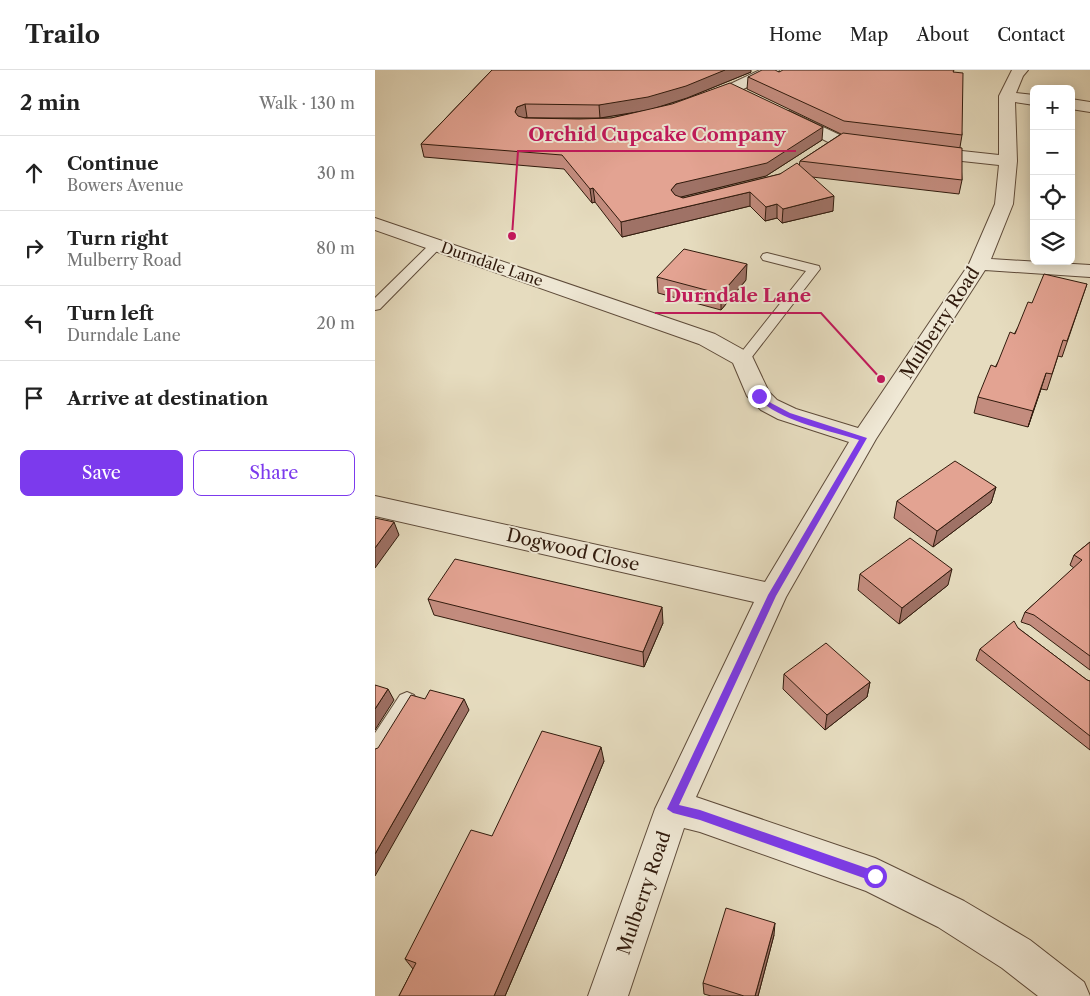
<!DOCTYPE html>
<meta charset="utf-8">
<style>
:root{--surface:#fff;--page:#f6f6f6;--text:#222;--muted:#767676;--line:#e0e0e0;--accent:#7c3aed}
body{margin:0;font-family:"Libre Caslon Text",serif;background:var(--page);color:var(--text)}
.controls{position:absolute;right:15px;top:15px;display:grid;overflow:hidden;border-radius:8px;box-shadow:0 2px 12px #0003}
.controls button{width:45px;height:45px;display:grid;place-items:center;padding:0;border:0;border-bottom:1px solid var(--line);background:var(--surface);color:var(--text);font:25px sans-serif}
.stop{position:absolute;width:15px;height:15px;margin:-11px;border:4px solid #7c3aed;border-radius:50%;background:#fff}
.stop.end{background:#7c3aed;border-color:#fff;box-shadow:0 1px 5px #0008}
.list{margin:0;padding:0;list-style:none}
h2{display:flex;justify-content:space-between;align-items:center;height:65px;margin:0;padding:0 20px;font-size:21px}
h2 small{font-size:16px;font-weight:400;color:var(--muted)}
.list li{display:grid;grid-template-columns:32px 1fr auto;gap:15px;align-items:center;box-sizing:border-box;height:75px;padding:0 20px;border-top:1px solid var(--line)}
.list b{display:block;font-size:19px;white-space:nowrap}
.list p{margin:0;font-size:16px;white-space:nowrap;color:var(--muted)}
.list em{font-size:16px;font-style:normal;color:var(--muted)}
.actions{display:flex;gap:10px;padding:15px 20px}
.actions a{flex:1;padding:11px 0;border:1px solid var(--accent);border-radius:8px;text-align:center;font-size:18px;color:var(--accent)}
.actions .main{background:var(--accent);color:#fff}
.icon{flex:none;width:28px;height:28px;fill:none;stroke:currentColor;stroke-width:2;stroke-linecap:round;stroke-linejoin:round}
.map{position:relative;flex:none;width:715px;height:926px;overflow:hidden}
header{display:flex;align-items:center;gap:30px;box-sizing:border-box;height:70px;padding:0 25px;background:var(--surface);border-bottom:1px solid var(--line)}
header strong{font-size:24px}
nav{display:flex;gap:28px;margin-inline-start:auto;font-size:18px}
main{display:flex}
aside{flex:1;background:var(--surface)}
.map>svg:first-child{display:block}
</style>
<header>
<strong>Trailo</strong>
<nav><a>Home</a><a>Map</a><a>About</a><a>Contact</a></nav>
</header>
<main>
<aside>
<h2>2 min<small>Walk · 130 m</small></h2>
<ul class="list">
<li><svg class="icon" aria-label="ahead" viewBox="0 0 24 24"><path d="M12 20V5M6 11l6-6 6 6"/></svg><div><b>Continue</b><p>Bowers Avenue</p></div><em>30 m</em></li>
<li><svg class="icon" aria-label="right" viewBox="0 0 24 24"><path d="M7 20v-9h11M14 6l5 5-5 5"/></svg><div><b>Turn right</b><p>Mulberry Road</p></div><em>80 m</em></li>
<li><svg class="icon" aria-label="left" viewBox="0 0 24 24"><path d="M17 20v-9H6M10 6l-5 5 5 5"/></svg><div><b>Turn left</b><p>Durndale Lane</p></div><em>20 m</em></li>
<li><svg class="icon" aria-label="arrive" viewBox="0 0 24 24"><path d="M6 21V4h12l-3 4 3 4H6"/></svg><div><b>Arrive at destination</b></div></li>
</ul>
<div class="actions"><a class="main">Save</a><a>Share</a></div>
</aside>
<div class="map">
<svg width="715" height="926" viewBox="0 0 715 926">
<rect width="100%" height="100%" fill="#e6dcbf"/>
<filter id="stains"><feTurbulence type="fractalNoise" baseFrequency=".004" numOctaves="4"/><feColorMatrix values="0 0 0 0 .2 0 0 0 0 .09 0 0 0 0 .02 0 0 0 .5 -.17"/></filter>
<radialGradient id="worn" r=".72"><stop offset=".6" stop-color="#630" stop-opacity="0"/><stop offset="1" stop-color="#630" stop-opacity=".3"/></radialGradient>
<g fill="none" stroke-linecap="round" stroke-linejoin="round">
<defs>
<g id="service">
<polygon points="61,171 67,175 65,178 5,239 0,240 0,228 57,172"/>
<polygon points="392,183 444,196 445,199 373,292 363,292 361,289 431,201 388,190 386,187 388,184"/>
<polygon points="32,622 39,625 42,631 8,688 0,691 0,663 25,625"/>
</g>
<g id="minor">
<path d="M 385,0 L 404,0 L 402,3 C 385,11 338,36 322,32 L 319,29 L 322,26 L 351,16 Z"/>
<polygon points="637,0 653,0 648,6 641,23 659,25 659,35 640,32 642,91 638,134 616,189 715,195 715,207 610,200 501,369 411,527 321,727 500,788 589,831 655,870 709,912 715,926 663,926 627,898 563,857 491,821 325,762 309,758 253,926 213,926 280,739 379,532 0,446 0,426 390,512 474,372 403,349 386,340 372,326 358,293 324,274 0,160 0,148 340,264 376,284 394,322 402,330 421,339 483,358 594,194 620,134 624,95 550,87 544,86 542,82 544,78 550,77 624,85 624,26"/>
<polygon points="696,29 715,32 715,42 696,39"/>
<polygon points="414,41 467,66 501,70 503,74 501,78 495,79 457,74 408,49 406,46 408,43"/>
</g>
</defs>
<use href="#service" stroke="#5e4b3a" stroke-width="2"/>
<use href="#minor" stroke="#5e4b3a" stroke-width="2"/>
<use href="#service" fill="#efe8d5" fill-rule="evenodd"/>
<use href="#minor" fill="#efe8d5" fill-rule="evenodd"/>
</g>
<g fill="#c38c7e" stroke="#311b0d" fill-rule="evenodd">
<path d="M 117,0 L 376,2 L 312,28 L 281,38 L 447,70 L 391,106 L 306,127 L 308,128 L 405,104 L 424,96 L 425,91 L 466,64 L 372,19 L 373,7 L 404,2 L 579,2 L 587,65 L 585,77 L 587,110 L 584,124 L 437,107 L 458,141 L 407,153 L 402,148 L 390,151 L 375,136 L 247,167 L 220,132 L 217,133 L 189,99 L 49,87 L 46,74 ZM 262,42 L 236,48 L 204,49 L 151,48 L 225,48 Z"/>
<polygon points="282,207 371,210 346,240 283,223"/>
<polygon points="712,214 687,287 683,286 672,320 666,319 653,357 599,343 603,327 657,233"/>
<polygon points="621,417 616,433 558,477 519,448 522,431"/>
<polygon points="715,472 715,600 655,555 646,552 650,542 699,498 695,495 699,485"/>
<polygon points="485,504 573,515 524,554 483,520"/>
<polygon points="53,529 288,553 269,597 59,545"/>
<polygon points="643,558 712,610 715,611 715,680 601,590 605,579"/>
<polygon points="409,604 495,612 492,627 450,660 408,619"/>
<polygon points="229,691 185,798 130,926 24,926 38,899 30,889 117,766"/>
<polygon points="399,865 383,926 336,926 329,924 328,913"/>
</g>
<g fill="#9f7266" stroke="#311b0d">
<polygon points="350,0 376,0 376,2 312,28 274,40 225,48 224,35"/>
<polygon points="150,34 152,47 144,50 140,42 142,37"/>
<polygon points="448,57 447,70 391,106 302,128 296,120 301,114"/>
<polygon points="218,118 220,132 217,133 215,119"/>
<polygon points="375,122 375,136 247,167 246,152"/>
<polygon points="459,126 458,141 407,153 408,139"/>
<polygon points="402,134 402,148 390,151 391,137"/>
<polygon points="372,194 371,210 346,240 346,224"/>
<polygon points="671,303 666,319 653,357 658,341"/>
<polygon points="621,417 616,433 558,477 562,461"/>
<polygon points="19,452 24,465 0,498 0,478"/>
<polygon points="577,499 573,515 524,554 527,538"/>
<polygon points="287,537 288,553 269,597 268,582"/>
<polygon points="495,612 492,627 450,660 452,645"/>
<polygon points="13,619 19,630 0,660 0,639"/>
<polygon points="89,629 94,640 0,806 0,784"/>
<polygon points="226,677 229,691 185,798 130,926 119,926"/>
<polygon points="400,853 399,865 383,926 380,926"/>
</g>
<g fill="#e3a392" stroke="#311b0d">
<polygon points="117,0 350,0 311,16 273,27 224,35 150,34 142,37 140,42 143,46 150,48 204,49 236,48 297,34 355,13 448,57 392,93 301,114 296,120 300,125 308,128 405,104 422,93 459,126 408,139 402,134 391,137 375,122 246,152 218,118 215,119 187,85 46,74"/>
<polygon points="387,0 400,0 404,2 408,0 579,0 578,2 588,3 587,65 469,51 373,7"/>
<polygon points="468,63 587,78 587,110 425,91"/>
<polygon points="309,179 372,194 346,224 282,207"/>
<polygon points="669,204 712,214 692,271 688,270 677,304 671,303 658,341 603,327 616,295 621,297 635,262 640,264 653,232 657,233"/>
<polygon points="580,391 621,417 562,461 522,431"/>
<polygon points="0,448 19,452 0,478"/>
<polygon points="535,468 577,499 527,538 485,504"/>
<polygon points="715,472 715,586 659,545 650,542 707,490 699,485"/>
<polygon points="80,489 287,537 268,582 53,529"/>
<polygon points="639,551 643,558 712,610 715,611 715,666 605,579"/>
<polygon points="451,573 495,612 452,645 409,604"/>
<polygon points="0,615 13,619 0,639"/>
<polygon points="55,620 89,629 0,784 0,679 3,678 36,625 50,629"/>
<polygon points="167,661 226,677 180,785 119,926 24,926 41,893 30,889 96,760 117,766"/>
<polygon points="351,838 400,853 380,926 369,926 328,913"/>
</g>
<path fill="#7c3aed" d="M 384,323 L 396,333 L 415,343 L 492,368 L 401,526 L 304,735 L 325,740 L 500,801 L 503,802 L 505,806 L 503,810 L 500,812 L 325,750 L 298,743 L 292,739 L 393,525 L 484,370 C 453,360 402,351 381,326 Z"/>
<g text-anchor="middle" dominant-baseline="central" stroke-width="4" stroke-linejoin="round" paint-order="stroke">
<g font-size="15" fill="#311b0d" stroke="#efe8d5">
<text transform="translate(117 194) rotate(19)">Durndale Lane</text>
</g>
<g font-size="18" fill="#311b0d" stroke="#efe8d5">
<text transform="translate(565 253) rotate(-57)">Mulberry Road</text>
<text transform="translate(198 480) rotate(13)">Dogwood Close</text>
<text transform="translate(269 823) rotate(-71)">Mulberry Road</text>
</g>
</g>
<path fill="none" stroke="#c2185b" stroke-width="2" d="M137 166L143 81H421M506 309L446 243H280"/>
<g fill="#c2185b" stroke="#efe8d5" stroke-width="2">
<circle cx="137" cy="166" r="5"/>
<circle cx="506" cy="309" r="5"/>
</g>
<g font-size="19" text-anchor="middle" font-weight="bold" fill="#c2185b" stroke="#efe8d5" stroke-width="4" stroke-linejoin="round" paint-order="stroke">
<text x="282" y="71">Orchid Cupcake Company</text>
<text x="363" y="232">Durndale Lane</text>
</g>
<rect width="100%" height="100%" filter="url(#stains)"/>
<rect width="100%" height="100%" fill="url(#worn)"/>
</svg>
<div class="controls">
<button>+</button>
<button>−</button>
<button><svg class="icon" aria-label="locate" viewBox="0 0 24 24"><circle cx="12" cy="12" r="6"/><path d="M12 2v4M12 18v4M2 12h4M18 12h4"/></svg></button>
<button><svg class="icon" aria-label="layers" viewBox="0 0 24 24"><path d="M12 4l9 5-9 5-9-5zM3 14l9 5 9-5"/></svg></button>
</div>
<div class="stop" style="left:500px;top:806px"></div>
<div class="stop end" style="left:384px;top:326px"></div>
</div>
</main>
